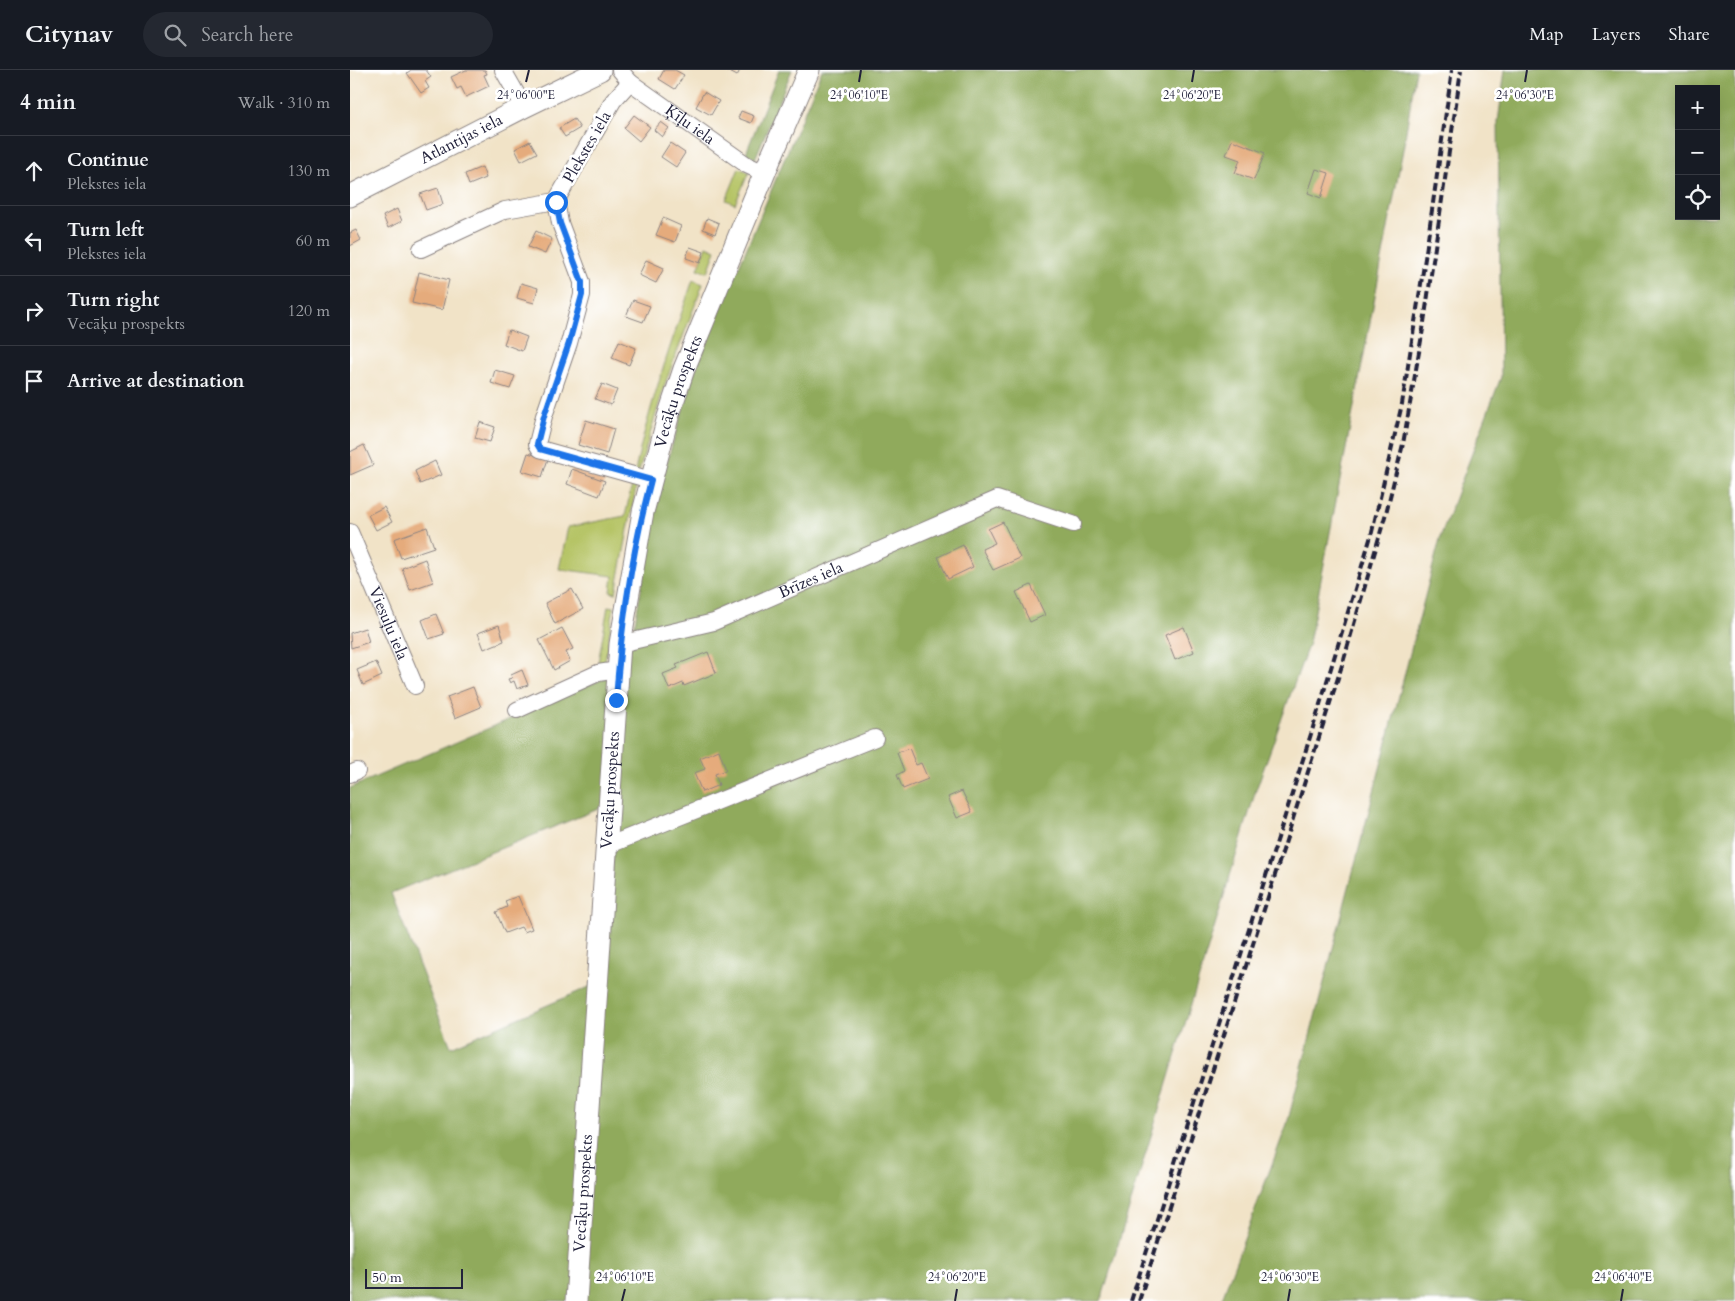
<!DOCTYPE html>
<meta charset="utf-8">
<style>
:root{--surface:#171b24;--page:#242831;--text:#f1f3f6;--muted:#9ea1a6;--line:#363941}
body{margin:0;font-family:Cardo,serif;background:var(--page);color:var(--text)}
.controls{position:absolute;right:15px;top:15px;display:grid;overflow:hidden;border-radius:0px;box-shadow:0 5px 20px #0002}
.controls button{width:45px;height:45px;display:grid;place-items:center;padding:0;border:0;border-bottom:1px solid var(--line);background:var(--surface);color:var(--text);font:25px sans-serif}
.scale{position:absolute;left:15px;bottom:12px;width:98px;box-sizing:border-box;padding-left:5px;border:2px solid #22223b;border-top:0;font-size:14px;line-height:18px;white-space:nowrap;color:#22223b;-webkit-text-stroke:4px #fff;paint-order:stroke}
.stop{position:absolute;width:15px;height:15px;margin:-11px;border:4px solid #1a73e8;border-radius:50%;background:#fff}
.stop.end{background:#1a73e8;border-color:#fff;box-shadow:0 1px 5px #0008}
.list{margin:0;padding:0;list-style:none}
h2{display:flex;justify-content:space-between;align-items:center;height:65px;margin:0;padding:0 20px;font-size:21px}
h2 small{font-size:16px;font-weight:400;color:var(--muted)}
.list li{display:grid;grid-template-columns:32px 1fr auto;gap:15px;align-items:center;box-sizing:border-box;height:70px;padding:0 20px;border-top:1px solid var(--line)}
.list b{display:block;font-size:19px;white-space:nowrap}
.list p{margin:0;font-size:16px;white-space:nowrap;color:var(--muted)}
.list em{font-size:16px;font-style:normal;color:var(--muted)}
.icon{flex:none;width:28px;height:28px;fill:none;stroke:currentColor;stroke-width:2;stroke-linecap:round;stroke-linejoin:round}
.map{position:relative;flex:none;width:1385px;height:1231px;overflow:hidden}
header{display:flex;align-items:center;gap:30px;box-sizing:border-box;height:70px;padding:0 25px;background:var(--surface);border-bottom:1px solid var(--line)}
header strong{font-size:24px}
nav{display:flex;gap:28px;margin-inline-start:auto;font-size:18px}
.search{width:350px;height:45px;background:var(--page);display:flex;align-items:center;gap:12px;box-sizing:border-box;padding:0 18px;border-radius:28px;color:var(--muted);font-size:19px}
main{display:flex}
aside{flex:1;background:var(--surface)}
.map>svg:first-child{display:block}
</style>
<header>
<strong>Citynav</strong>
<div class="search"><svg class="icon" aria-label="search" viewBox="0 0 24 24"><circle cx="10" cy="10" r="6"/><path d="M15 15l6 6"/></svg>Search here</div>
<nav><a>Map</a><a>Layers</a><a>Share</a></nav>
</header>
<main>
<aside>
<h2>4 min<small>Walk · 310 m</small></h2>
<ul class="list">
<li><svg class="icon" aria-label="ahead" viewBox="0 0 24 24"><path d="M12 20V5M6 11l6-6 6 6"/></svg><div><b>Continue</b><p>Plekstes iela</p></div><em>130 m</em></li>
<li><svg class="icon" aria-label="left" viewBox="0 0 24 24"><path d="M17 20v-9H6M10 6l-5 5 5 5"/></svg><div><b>Turn left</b><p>Plekstes iela</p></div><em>60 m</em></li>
<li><svg class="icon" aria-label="right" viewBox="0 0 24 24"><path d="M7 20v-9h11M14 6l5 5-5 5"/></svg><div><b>Turn right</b><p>Vecāķu prospekts</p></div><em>120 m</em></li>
<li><svg class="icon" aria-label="arrive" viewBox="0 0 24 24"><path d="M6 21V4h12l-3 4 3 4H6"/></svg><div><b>Arrive at destination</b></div></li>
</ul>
</aside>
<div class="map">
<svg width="1385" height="1231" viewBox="0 0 1385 1231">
<rect width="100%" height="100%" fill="#fff"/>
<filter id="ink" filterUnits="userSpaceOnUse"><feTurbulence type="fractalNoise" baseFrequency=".02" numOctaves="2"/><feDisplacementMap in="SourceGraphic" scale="10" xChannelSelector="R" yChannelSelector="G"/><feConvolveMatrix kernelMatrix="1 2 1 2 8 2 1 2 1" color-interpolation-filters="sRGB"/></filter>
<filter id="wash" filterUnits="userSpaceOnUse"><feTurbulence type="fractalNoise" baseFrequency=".0096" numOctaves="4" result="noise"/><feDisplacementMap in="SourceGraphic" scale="20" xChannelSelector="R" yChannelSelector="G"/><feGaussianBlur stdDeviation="1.12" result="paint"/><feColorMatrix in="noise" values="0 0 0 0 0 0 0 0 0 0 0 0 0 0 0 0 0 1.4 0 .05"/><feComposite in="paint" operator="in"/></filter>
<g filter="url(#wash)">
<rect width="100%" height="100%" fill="#f1e3c7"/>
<g fill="#b6c466" stroke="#6c7350">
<polygon points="389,98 399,102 385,134 376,130"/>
<polygon points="357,176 366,180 358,202 348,199"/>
<path d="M 343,210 L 353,214 L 315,314 L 289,401 L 285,401 C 299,336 321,273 343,210 Z"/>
<polygon points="283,411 287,412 266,523 261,522 263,506 209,499 218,457 275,446"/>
<polygon points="258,536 264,537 255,591 248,593"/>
</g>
<g fill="#90aa5b" stroke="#59664b" fill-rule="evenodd">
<polygon points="429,0 442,0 405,89 396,83"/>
<path d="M 472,0 L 1066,0 L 1054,74 L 959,573 L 906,720 L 751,1231 L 0,1231 L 0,718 L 276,599 L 313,405 L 344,303 ZM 268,731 L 253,911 L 101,977 L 41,823 Z"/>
<path d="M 1155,0 L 1385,0 L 1385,1231 L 871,1231 L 937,1054 L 1091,465 L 1151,307 L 1148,52 ZM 1329,19 L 1366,19 L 1366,146 L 1329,146 Z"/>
</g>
<g id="blocks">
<g fill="#e5ab7b">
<polygon points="61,0 76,0 81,7 75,11 79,18 71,23 57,3"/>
<polygon points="116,0 135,0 137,4 134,5 139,16 116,27 111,17 107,19 101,7"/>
<polygon points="314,0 325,0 334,5 325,19 309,9"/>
<polygon points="376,0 390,0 387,6"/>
<polygon points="354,22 369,31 361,45 346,37"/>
<polygon points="391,41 404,46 401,53 388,48"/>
<polygon points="284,45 300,57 289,71 274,58"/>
<polygon points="224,49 230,58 215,67 209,58"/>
<polygon points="311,52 319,58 312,67 304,60"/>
<polygon points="882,70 915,83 904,110 885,103 890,90 876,85"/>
<polygon points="180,71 187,83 171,91 165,79"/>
<polygon points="320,73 335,83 326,97 311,87"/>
<polygon points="132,97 136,108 119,115 115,104"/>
<polygon points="966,99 979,103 971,128 958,123"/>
<polygon points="88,118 93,134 76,140 70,124"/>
<polygon points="47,139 52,151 38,158 33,146"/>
<polygon points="313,148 331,156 325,172 306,165"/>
<polygon points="357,148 369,153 365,164 353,159"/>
<polygon points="6,160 11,170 0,176 0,163"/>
<polygon points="186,161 202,169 195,184 178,177"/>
<polygon points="340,177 354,182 350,193 336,188"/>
<polygon points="296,190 314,198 306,213 289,205"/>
<polygon points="69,202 99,210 92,240 62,233"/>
<polygon points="171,213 188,218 184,233 167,228"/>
<polygon points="283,230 300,236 293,252 276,246"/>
<polygon points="159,260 177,267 172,281 154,274"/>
<polygon points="269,271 286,278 279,295 262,288"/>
<polygon points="145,300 165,306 160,319 141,313"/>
<polygon points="252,314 267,320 261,335 245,329"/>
<polygon points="236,350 264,359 257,384 228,375"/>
<polygon points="130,352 145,357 140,372 125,368"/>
<polygon points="14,375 23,395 0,405 0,382"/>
<polygon points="178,383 198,389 192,407 172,401"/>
<polygon points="85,391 91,405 70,414 65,401"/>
<polygon points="222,399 255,411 249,426 217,414"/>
<polygon points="34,437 42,452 26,460 18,445"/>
<polygon points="653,452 670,488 643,500 632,479 645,473 638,459"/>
<polygon points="77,457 84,477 51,488 44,469"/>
<polygon points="613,475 623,497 598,509 588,487"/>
<polygon points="75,489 83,512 60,520 52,498"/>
<polygon points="681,515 695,545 680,552 666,522"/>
<polygon points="222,519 233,539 205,554 195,533"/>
<polygon points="86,544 94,564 79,569 72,550"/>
<polygon points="149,555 154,571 134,579 128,563"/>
<polygon points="834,557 844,582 825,590 815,565"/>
<polygon points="15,558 19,572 1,578 0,563"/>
<polygon points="212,558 223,579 216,582 220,591 204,600 189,570"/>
<polygon points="358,582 366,603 334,616 333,613 319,619 313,604 328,598 326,595"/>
<polygon points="26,592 32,606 13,615 7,600"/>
<polygon points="172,600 178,615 167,619 164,611 160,613 158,609 162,608 161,605"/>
<polygon points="123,617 131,637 105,648 97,627"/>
<polygon points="559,678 566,695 571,693 578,709 553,719 547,705 554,701 547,683"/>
<polygon points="369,680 376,700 365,704 369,715 352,722 344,703 355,699 350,688"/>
<polygon points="612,721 622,742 607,748 598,727"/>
<polygon points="168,826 182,859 174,862 171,857 155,863 146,842 157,837 155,831"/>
</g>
</g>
</g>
<g filter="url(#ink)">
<use href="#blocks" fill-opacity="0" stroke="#8a8281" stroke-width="1"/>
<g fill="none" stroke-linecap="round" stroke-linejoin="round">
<defs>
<g id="minor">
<polyline points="153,0 174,37"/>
<path id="s1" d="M 270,0 L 280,12 L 397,95 L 414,103"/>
<polyline points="280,12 263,31 206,131 210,153 232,212 232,225 219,273 194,346 187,374 190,379 301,410"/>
<polyline points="71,179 155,140 206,131"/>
<path id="s2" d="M 0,462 L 65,616"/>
<path id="s3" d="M 270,574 L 364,552 L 647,429 L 723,454"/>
<polyline points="167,640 248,603 268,600"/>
<polyline points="0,704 7,701"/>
<polyline points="257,776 525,668"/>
</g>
<g id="major">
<path id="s4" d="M 0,126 L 174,37 L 250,0"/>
<path id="s5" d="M 226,1231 L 270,574 L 293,442 L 318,347 L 334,299 L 420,90 L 459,0"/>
</g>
</defs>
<use href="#minor" stroke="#8a8281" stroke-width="18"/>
<use href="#major" stroke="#8a8281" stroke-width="23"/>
<use href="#minor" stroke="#fff" stroke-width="16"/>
<use href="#major" stroke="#fff" stroke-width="21"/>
<g stroke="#22223b" stroke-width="4" stroke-dasharray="8 4" stroke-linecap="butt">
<polyline points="781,1231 961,664 1021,466 1052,334 1076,182 1102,0"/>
<polyline points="789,1231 994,589 1036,443 1053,374 1073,259 1111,0"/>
</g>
</g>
</g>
<g fill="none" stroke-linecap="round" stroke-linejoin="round" filter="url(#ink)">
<path stroke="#1a73e8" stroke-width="6" d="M 206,132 L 210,153 L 232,212 L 232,225 L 219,273 L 194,346 L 187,374 L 190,379 L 301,410 C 282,482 271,556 266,630"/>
</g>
<path fill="none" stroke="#22223b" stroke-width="2" d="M 176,12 L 179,0M 509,12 L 511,0M 842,12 L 844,0M 1175,12 L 1177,0M 272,1231 L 275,1219M 605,1231 L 607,1219M 938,1231 L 940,1219M 1271,1231 L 1273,1219"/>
<g text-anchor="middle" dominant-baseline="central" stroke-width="5" stroke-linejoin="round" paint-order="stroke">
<g font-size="16" fill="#22223b" stroke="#fff">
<text stroke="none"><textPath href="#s1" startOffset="89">Ķīļu iela</textPath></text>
<text stroke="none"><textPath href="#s4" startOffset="125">Atlantijas iela</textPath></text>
<text transform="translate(237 77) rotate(-60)">Plekstes iela</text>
<text stroke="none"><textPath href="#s5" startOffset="918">Vecāķu prospekts</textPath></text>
<text stroke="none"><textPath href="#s3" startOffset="202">Brīzes iela</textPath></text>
<text stroke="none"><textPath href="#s2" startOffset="99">Viesuļu iela</textPath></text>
<text stroke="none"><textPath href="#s5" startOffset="512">Vecāķu prospekts</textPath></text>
<text stroke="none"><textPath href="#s5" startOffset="108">Vecāķu prospekts</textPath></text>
</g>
</g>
<g font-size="12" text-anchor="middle" fill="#22223b" stroke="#fff" stroke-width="5" stroke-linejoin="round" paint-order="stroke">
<text x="176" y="29">24°06'00"E</text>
<text x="509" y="29">24°06'10"E</text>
<text x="842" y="29">24°06'20"E</text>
<text x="1175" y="29">24°06'30"E</text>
<text x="275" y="1211">24°06'10"E</text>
<text x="607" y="1211">24°06'20"E</text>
<text x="940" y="1211">24°06'30"E</text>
<text x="1273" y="1211">24°06'40"E</text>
</g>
</svg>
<div class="controls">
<button>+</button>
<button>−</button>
<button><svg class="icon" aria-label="locate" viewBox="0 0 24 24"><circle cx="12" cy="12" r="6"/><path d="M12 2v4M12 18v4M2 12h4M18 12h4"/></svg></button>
</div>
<div class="scale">50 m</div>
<div class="stop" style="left:206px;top:132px"></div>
<div class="stop end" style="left:266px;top:630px"></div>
</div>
</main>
